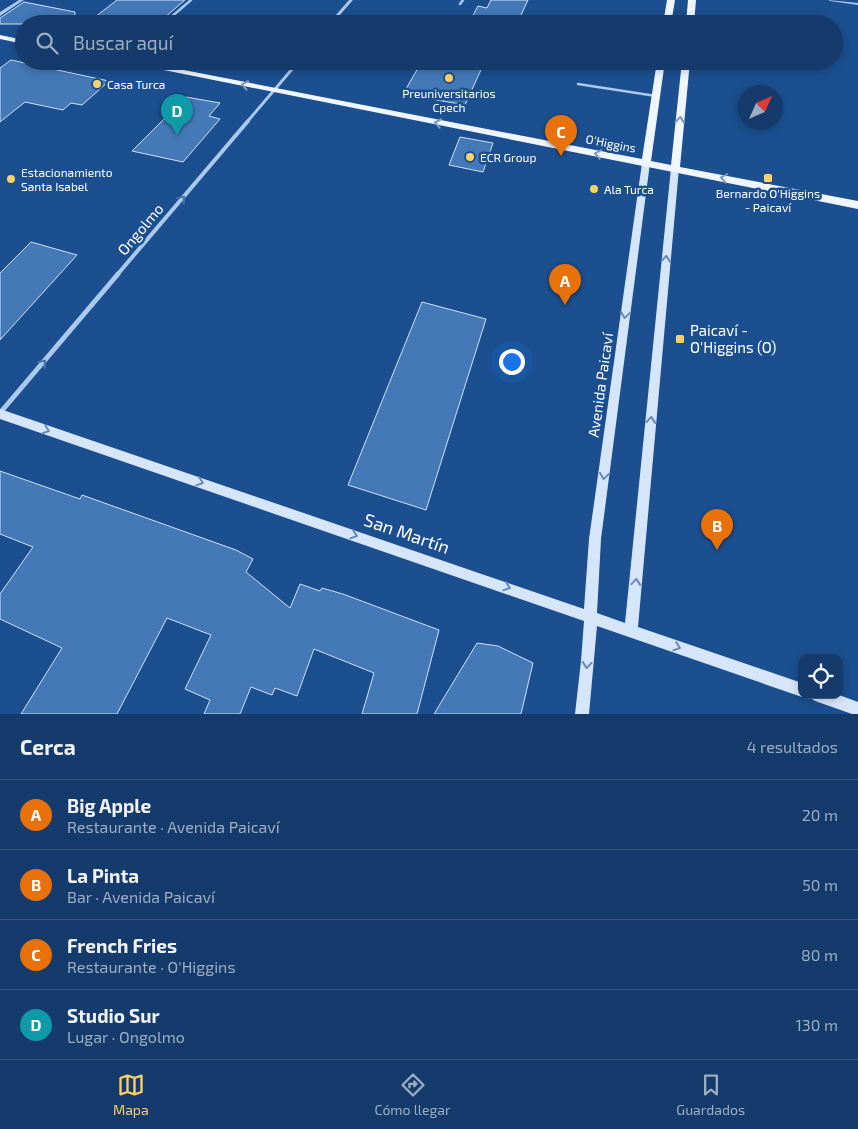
<!DOCTYPE html>
<html lang="es">
<meta charset="utf-8">
<style>
:root{--surface:#143b6b;--page:#214673;--text:#f1f3f6;--muted:#9dadc1;--line:#33557e;--accent:#ffd166}
body{margin:0;font-family:"Exo 2",sans-serif;background:var(--page);color:var(--text)}
.controls{position:absolute;right:15px;bottom:15px;display:grid;overflow:hidden;border-radius:10px;box-shadow:0 2px 8px #0003}
.controls button{width:45px;height:45px;display:grid;place-items:center;padding:0;border:0;border-bottom:1px solid var(--line);background:var(--surface);color:var(--text);font:25px sans-serif}
.compass{position:absolute;left:738px;top:85px;width:45px;height:45px;border-radius:50%;background:var(--surface);box-shadow:0 2px 8px #0003;rotate:45deg}
.you{position:absolute;left:511px;top:361px;width:18px;height:18px;margin:-12px;border:4px solid #fff;border-radius:50%;background:#1a73e8;box-shadow:0 0 0 8px #1a73e833}
.badge{display:grid;place-items:center;width:32px;height:32px;border-radius:50%;background:var(--accent);color:#fff;font-size:16px;font-weight:700}
.pin{position:absolute;translate:-50% -41px;filter:drop-shadow(0 1px 2px #0008)}
.pin::after{content:'';position:absolute;top:26px;width:18px;height:15px;background:inherit;clip-path:polygon(0 0,100% 0,50% 100%)}
.list{margin:0;padding:0;list-style:none}
h2{display:flex;justify-content:space-between;align-items:center;height:65px;margin:0;padding:0 20px;font-size:21px}
h2 small{font-size:16px;font-weight:400;color:var(--muted)}
.list li{display:grid;grid-template-columns:32px 1fr auto;gap:15px;align-items:center;box-sizing:border-box;height:70px;padding:0 20px;border-top:1px solid var(--line)}
.list b{display:block;font-size:19px;white-space:nowrap}
.list p{margin:0;font-size:16px;white-space:nowrap;color:var(--muted)}
.list em{font-size:16px;font-style:normal;color:var(--muted)}
.icon{flex:none;width:28px;height:28px;fill:none;stroke:currentColor;stroke-width:2;stroke-linecap:round;stroke-linejoin:round}
.map{position:relative;flex:none;width:858px;height:714px;overflow:hidden}
.search{position:absolute;background:var(--surface);box-shadow:0 2px 8px #0003;left:15px;right:15px;top:15px;height:55px;display:flex;align-items:center;gap:12px;box-sizing:border-box;padding:0 18px;border-radius:28px;color:var(--muted);font-size:19px}
.sheet{height:345px;background:var(--surface)}
nav{display:flex;justify-content:space-around;align-items:center;box-sizing:border-box;height:70px;border-top:1px solid var(--line);background:var(--surface);font-size:14px;color:var(--muted)}
nav a{display:grid;justify-items:center;gap:2px}
nav .on{color:var(--accent)}
.map>svg:first-child{display:block}
</style>
<div class="map">
<svg width="858" height="714" viewBox="0 0 858 714">
<rect width="100%" height="100%" fill="#1b4f8f"/>
<g fill="#4478b7" stroke="#cfe3fa">
<polygon points="117,0 185,0 157,24 86,24"/>
<polygon points="491,0 528,0 517,24 443,24 447,17 470,21 478,6 487,8"/>
<polygon points="24,2 75,12 74,24 0,24 0,18"/>
<polygon points="11,60 76,74 109,81 82,105 71,103 63,110 25,102 0,122 0,68"/>
<polygon points="422,61 485,61 465,105 403,94"/>
<polygon points="186,97 220,103 209,116 220,119 183,162 132,151"/>
<polygon points="460,137 493,143 483,172 449,165"/>
<polygon points="31,242 77,255 0,340 0,273"/>
<polygon points="422,302 486,319 426,510 348,485"/>
<polygon points="0,471 80,499 82,495 236,550 253,559 246,572 290,608 300,584 320,591 322,588 343,594 439,630 417,714 362,714 374,673 314,649 297,696 275,688 272,695 251,687 240,714 204,714 210,700 185,689 211,635 167,618 117,714 21,714 62,648 0,619 0,594 33,547 0,534"/>
<polygon points="477,643 498,646 533,663 521,714 434,714"/>
</g>
<g fill="none" stroke-linecap="round" stroke-linejoin="round">
<g stroke="#a9c9ee" stroke-width="2.5">
<polyline points="460,4 463,0"/>
<polyline points="163,24 191,0"/>
<polyline points="578,84 656,96"/>
</g>
<g stroke="#a9c9ee" stroke-width="3">
<polyline points="330,24 351,0"/>
<polyline points="247,122 299,61"/>
</g>
<polyline stroke="#a9c9ee" stroke-width="4" points="117,275 248,121"/>
<polyline stroke="#a9c9ee" stroke-width="5" points="0,413 118,274"/>
<g fill="#a9c9ee" fill-rule="evenodd">
<polygon points="19,0 24,0 0,16 0,12"/>
<polygon points="828,0 858,3 858,5 830,1"/>
</g>
<g fill="#d6e6fa" fill-rule="evenodd">
<polygon points="646,160 650,163 601,539 597,613 625,623 671,168 675,165 679,168 638,627 802,683 802,695 806,695 802,697 597,626 589,714 575,714 581,661 584,621 0,419 0,409 584,609 589,539 642,163"/>
<polygon points="811,695 839,695 858,702 858,714 852,714 818,702 813,700"/>
</g>
<g fill="#f0f6ff" fill-rule="evenodd">
<polygon points="667,0 675,0 671,24 663,24"/>
<polygon points="688,0 696,0 694,24 686,24"/>
<polygon points="0,35 24,40 24,44 0,39"/>
<polygon points="119,61 137,61 642,159 657,61 665,61 651,161 671,165 682,61 690,61 680,167 858,201 858,209"/>
</g>
</g>
<defs><path id="oneway-chevron" d="M-2-3.5L2.5 0L-2 3.5" fill="none" stroke-width="1.6" stroke-linecap="round" stroke-linejoin="round" transform="scale(1.25)"/></defs>
<g stroke="#7b9ac1">
<use href="#oneway-chevron" transform="translate(245 85) rotate(-169)"/>
<use href="#oneway-chevron" transform="translate(680 120) rotate(-84)"/>
<use href="#oneway-chevron" transform="translate(438 123) rotate(-169)"/>
<use href="#oneway-chevron" transform="translate(598 154) rotate(-169)"/>
<use href="#oneway-chevron" transform="translate(724 178) rotate(-169)"/>
</g>
<g stroke="#4674ac">
<use href="#oneway-chevron" transform="translate(182 199) rotate(-50)"/>
<use href="#oneway-chevron" transform="translate(43 363) rotate(-50)"/>
</g>
<g stroke="#668bba">
<use href="#oneway-chevron" transform="translate(666 259) rotate(-85)"/>
<use href="#oneway-chevron" transform="translate(625 315) rotate(98)"/>
<use href="#oneway-chevron" transform="translate(651 420) rotate(-85)"/>
<use href="#oneway-chevron" transform="translate(46 430) rotate(19)"/>
<use href="#oneway-chevron" transform="translate(604 476) rotate(98)"/>
<use href="#oneway-chevron" transform="translate(200 482) rotate(19)"/>
<use href="#oneway-chevron" transform="translate(354 535) rotate(19)"/>
<use href="#oneway-chevron" transform="translate(636 582) rotate(-85)"/>
<use href="#oneway-chevron" transform="translate(507 587) rotate(19)"/>
<use href="#oneway-chevron" transform="translate(677 647) rotate(19)"/>
<use href="#oneway-chevron" transform="translate(587 665) rotate(95)"/>
</g>
<g fill="#ffd166" stroke="#1b4f8f" stroke-width="2">
<circle cx="449" cy="78" r="5"/>
<circle cx="97" cy="84" r="5"/>
<circle cx="470" cy="157" r="5"/>
<rect x="763" y="173" width="10" height="10" rx="2.5"/>
<circle cx="11" cy="179" r="5"/>
<circle cx="594" cy="189" r="5"/>
<rect x="675" y="334" width="10" height="10" rx="2.5"/>
</g>
<g text-anchor="middle" dominant-baseline="central" stroke-width="5" stroke-linejoin="round" paint-order="stroke">
<g font-size="12" fill="#fff" stroke="#1b4f8f" text-anchor="start">
<text x="107" y="84">Casa Turca</text>
<text x="449" y="93" text-anchor="middle">Preuniversitarios<tspan x="449" dy="14">Cpech</tspan></text>
<text x="480" y="157">ECR Group</text>
<text x="21" y="172">Estacionamiento<tspan x="21" dy="14">Santa Isabel</tspan></text>
<text x="604" y="189">Ala Turca</text>
<text x="768" y="193" text-anchor="middle">Bernardo O'Higgins<tspan x="768" dy="14">- Paicaví</tspan></text>
</g>
<g font-size="12" fill="#fff" stroke="#1b4f8f">
<text transform="translate(611 143) rotate(11)">O'Higgins</text>
</g>
<g font-size="15" fill="#fff" stroke="#1b4f8f">
<text transform="translate(140 229) rotate(-50)">Ongolmo</text>
<text transform="translate(600 385) rotate(-82)">Avenida Paicaví</text>
</g>
<g font-size="15" fill="#fff" stroke="#1b4f8f" text-anchor="start">
<text x="690" y="330">Paicaví -<tspan x="690" dy="17">O'Higgins (O)</tspan></text>
</g>
<g font-size="18" fill="#fff" stroke="#1b4f8f">
<text transform="translate(407 533) rotate(19)">San Martín</text>
</g>
</g>
</svg>
<div class="controls">
<button><svg class="icon" aria-label="locate" viewBox="0 0 24 24"><circle cx="12" cy="12" r="6"/><path d="M12 2v4M12 18v4M2 12h4M18 12h4"/></svg></button>
</div>
<svg class="compass" viewBox="-18 -18 36 36"><path d="M0-13l5 13h-10z" fill="#e53935"/><path d="M0 13l5-13h-10z" fill="#9dadc1"/></svg>
<div class="you"></div>
<div class="pin badge" style="left:565px;top:305px;background:#e8710a">A</div>
<div class="pin badge" style="left:717px;top:550px;background:#e8710a">B</div>
<div class="pin badge" style="left:561px;top:156px;background:#e8710a">C</div>
<div class="pin badge" style="left:177px;top:135px;background:#0f9aa8">D</div>
<div class="search"><svg class="icon" aria-label="search" viewBox="0 0 24 24"><circle cx="10" cy="10" r="6"/><path d="M15 15l6 6"/></svg>Buscar aquí</div>
</div>
<section class="sheet">
<h2>Cerca<small>4 resultados</small></h2>
<ul class="list">
<li><span class="badge" style="background:#e8710a">A</span><div><b>Big Apple</b><p>Restaurante · Avenida Paicaví</p></div><em>20 m</em></li>
<li><span class="badge" style="background:#e8710a">B</span><div><b>La Pinta</b><p>Bar · Avenida Paicaví</p></div><em>50 m</em></li>
<li><span class="badge" style="background:#e8710a">C</span><div><b>French Fries</b><p>Restaurante · O'Higgins</p></div><em>80 m</em></li>
<li><span class="badge" style="background:#0f9aa8">D</span><div><b>Studio Sur</b><p>Lugar · Ongolmo</p></div><em>130 m</em></li>
</ul>
</section>
<nav>
<a class="on"><svg class="icon" aria-label="map" viewBox="0 0 24 24"><path d="M3 6l6-2 6 2 6-2v14l-6 2-6-2-6 2zM9 4v14M15 6v14"/></svg>Mapa</a>
<a><svg class="icon" aria-label="directions" viewBox="0 0 24 24"><path d="M12 3l9 9-9 9-9-9zM9 14v-3h6M13 9l2 2-2 2"/></svg>Cómo llegar</a>
<a><svg class="icon" aria-label="saved" viewBox="0 0 24 24"><path d="M7 4h10v16l-5-4-5 4z"/></svg>Guardados</a>
</nav>
